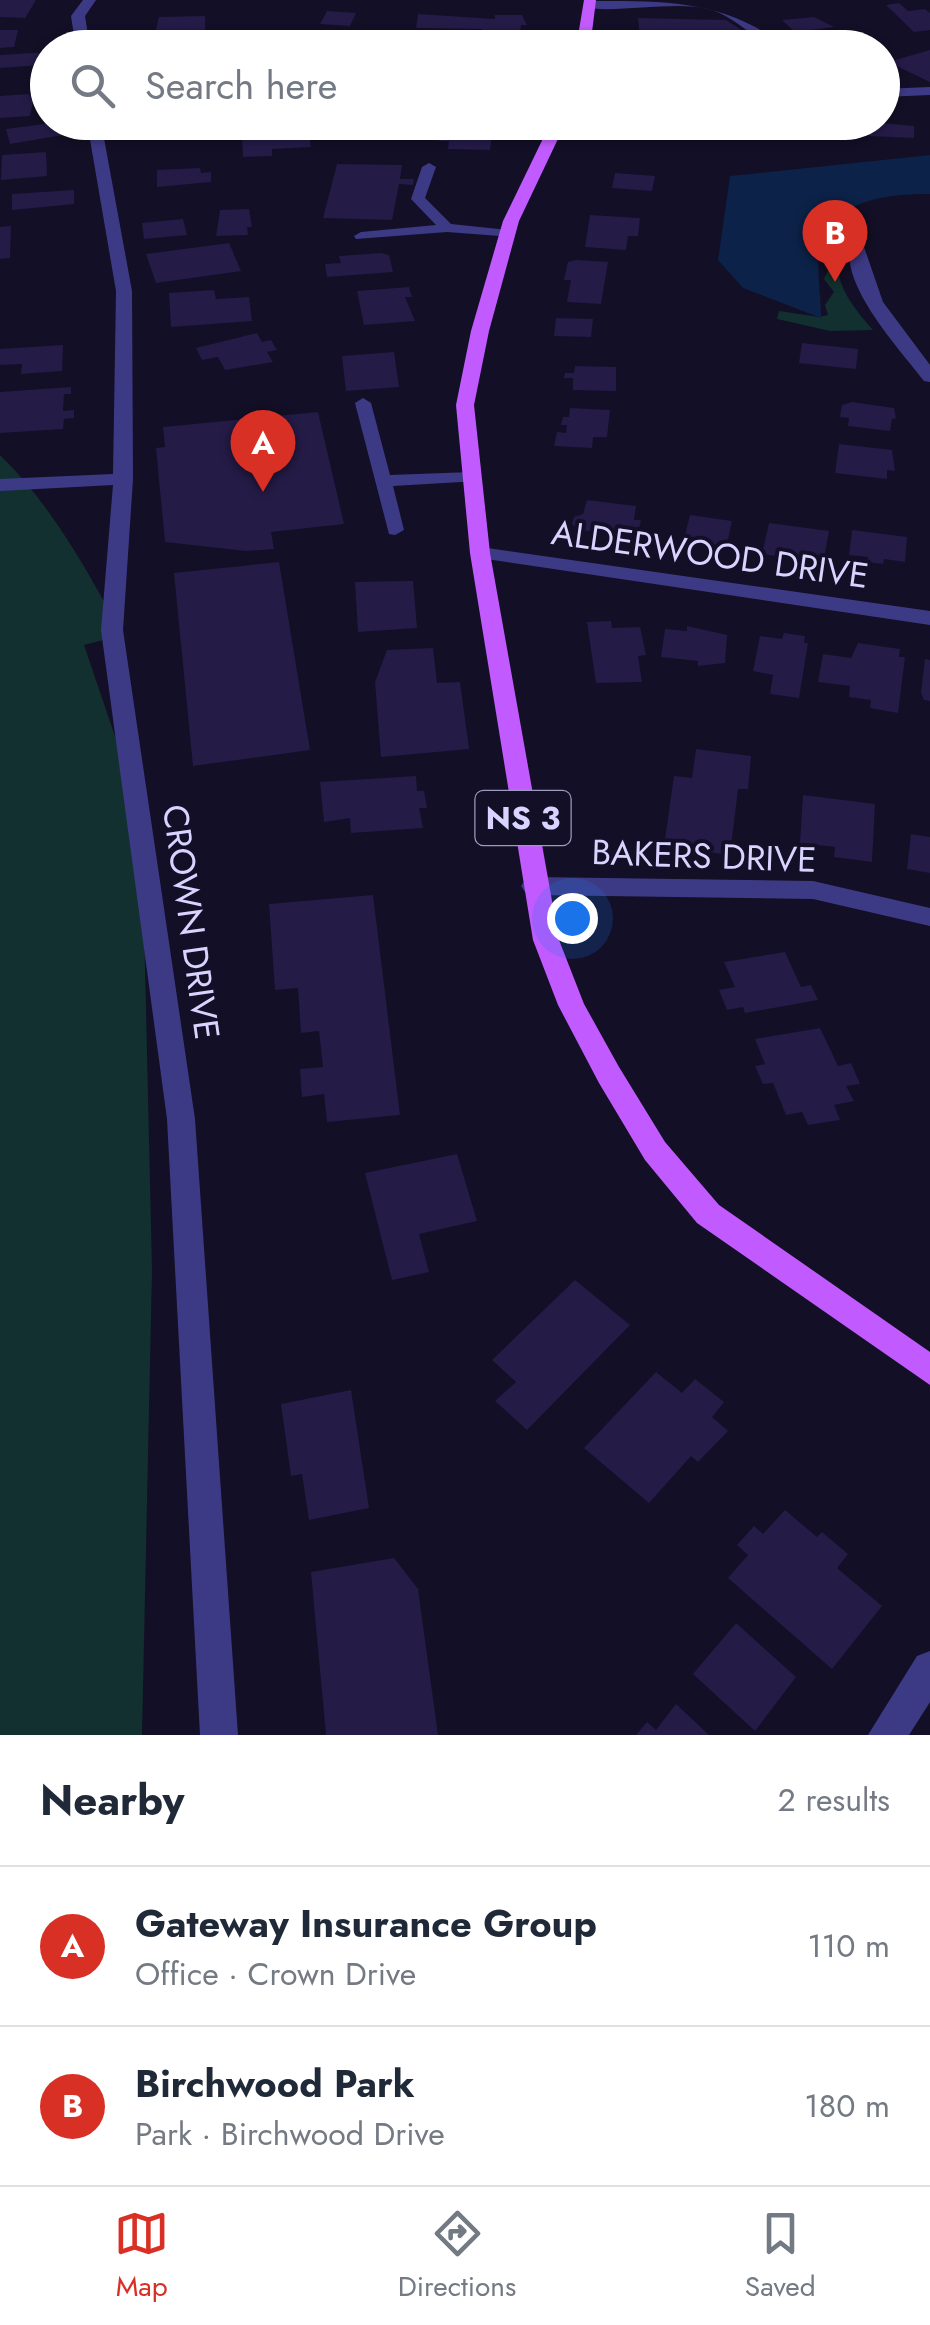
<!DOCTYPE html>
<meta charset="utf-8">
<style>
:root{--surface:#fff;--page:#f6f6f7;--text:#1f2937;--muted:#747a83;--line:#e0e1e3;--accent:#d93025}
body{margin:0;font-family:Jost,sans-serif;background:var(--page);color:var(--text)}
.you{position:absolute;left:572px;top:918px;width:35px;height:35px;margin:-25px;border:8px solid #fff;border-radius:50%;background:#1a73e8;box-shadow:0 0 0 15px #1a73e833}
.badge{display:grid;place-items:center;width:65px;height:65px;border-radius:50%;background:var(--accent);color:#fff;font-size:32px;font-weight:700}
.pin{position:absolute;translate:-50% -82px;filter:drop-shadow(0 2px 5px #0008)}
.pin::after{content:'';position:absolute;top:52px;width:35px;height:30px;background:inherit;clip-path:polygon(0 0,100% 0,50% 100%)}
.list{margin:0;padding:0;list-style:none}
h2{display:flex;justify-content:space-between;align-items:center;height:130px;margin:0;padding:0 40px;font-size:42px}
h2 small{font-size:32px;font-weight:400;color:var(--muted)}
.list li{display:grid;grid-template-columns:65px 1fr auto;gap:30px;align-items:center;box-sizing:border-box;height:160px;padding:0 40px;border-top:2px solid var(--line)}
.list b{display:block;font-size:38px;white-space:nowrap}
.list p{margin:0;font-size:32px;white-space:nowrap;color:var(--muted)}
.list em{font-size:32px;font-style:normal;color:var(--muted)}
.icon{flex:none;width:55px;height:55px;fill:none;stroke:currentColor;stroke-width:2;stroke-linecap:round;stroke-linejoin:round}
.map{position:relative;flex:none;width:930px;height:1735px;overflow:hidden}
.search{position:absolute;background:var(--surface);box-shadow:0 2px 8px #0004;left:30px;right:30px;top:30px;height:110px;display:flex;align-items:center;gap:25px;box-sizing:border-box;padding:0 35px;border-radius:55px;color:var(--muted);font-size:38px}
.sheet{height:450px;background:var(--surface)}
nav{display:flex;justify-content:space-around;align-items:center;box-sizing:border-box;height:140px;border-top:2px solid var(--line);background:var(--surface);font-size:28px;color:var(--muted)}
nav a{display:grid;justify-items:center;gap:5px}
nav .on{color:var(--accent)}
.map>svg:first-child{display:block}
</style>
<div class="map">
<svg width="930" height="1735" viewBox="0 0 930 1735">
<rect width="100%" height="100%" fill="#130f26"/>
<g fill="#12302f">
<path d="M 832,228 L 839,229 C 832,276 841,294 873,330 L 830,331 L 777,319 L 779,311 L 819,317 L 828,315 L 825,305 L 834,292 L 824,279 L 828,270 L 820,259 L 818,244 Z"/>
<path d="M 0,455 C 52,506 88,571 122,635 L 84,645 L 120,751 L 143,880 L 152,1269 L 142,1735 L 0,1735 Z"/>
</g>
<path fill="#0c2248" d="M 930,155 L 930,194 C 890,194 831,199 820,247 C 816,269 821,296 821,318 L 743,288 L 718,260 L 730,176 Z"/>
<g fill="#241b47">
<polygon points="0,0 36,0 25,18 0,17"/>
<polygon points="899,3 908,11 925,9 930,13 930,30 914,32 886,5"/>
<polygon points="327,11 356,13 350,26 320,24"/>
<polygon points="418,14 495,19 495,15 522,15 527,25 521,25 520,35 495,34 482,32 482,29 416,28"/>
<polygon points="205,16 205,30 155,33 159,17"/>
<polygon points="814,17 834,27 795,32 782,20"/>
<polygon points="638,18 726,20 768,47 641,48"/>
<polygon points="0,30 18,30 14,47 0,48"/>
<polygon points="845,37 854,48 817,48 812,43"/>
<polygon points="930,50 930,82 888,62"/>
<polygon points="32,53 39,53 42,65 0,68 0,55"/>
<polygon points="29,94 33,102 30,116 0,118 0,96"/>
<polygon points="825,122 852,122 852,139 822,138"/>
<polygon points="870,122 914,126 914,138 870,136"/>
<polygon points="52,123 59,124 63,135 10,144 6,129"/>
<polygon points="441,134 492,136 490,150 448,149 449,141 439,141"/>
<polygon points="309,135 311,147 272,149 272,156 243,157 242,138"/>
<polygon points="46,152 47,176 1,180 2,155"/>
<polygon points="337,164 402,165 400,179 414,179 413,185 399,184 392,220 323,218"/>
<polygon points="200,168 201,173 211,172 211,182 157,187 157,170"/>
<polygon points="615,173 655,176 652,191 612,188"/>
<polygon points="74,190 74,204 12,210 12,194"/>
<polygon points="249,209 252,227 247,227 248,235 216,236 220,210"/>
<polygon points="590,215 640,218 638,236 628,236 626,250 585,247"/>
<polygon points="183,219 187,235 144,239 142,223"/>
<polygon points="11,226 10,258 0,259 0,227"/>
<polygon points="229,243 241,271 156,283 146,254"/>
<polygon points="381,253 389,255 393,272 327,277 325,264 341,263 339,256"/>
<polygon points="576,260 608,262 601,304 567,302 571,280 564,280 568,262"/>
<polygon points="409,287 412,297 405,297 415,321 364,325 357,291"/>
<polygon points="214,290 216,299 249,297 252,321 171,327 169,293"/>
<polygon points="556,318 593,319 591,337 554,336"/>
<polygon points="257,333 262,342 271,340 277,350 267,352 273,362 225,370 218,357 202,360 196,348"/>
<polygon points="802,343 858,349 856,369 799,363"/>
<polygon points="63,345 62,371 21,374 22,364 0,365 0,349"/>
<polygon points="394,352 399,387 346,391 342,356"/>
<polygon points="575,366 616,367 616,391 573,390 573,378 564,378 565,373 574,373"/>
<polygon points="71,387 71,394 64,394 63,411 74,410 74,418 64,419 63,429 0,433 0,392"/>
<polygon points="852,402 894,408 896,418 892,419 890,431 848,426 849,418 840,417 842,405"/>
<polygon points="570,408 610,410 607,437 593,437 592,448 554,446 557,432 566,433 567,425 561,425 563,417 569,417"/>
<polygon points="318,412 344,524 271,532 274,549 246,551 165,542 156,448 165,447 163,427"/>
<polygon points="839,444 892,450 895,471 887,470 887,479 835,473"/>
<polygon points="587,500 636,506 634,520 641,520 638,532 631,532 629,535 578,530 572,524 574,517 583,514"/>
<polygon points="690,515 732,521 726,549 683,543"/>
<polygon points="769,523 829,531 823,563 762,554"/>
<polygon points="852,530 907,537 905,562 884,559 883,564 867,562 868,557 849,555"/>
<polygon points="279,562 310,750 193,766 174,573"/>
<polygon points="406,581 413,581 417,628 358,632 355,582"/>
<polygon points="611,621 612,628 640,627 646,655 638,656 642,682 596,683 587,622"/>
<polygon points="687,626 727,635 725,663 698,666 698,661 661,657 665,629 687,631"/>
<polygon points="784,633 805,636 804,643 808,643 799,698 770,694 773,675 753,671 760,636 782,639"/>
<polygon points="858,643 900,649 899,657 905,657 898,713 870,708 871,700 849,697 850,686 818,682 823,654 851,658"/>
<polygon points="433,648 437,683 460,682 469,749 381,757 375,682 387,650"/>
<polygon points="925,659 930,660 930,701 924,700 921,693"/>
<polygon points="696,749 751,756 748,789 738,789 730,855 664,846 674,776 692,778"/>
<polygon points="416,776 417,791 424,791 427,808 419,808 423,828 351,833 350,818 324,822 320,782"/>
<polygon points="803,795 875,804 872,862 834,857 835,847 800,843"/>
<polygon points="911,834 930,837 930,873 907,869"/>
<polygon points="373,895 400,1115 327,1122 324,1094 302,1097 300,1069 323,1067 319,1031 301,1033 298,988 275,990 269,904"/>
<polygon points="785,952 801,987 811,985 818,1000 745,1013 743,1007 727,1010 719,990 735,987 724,962"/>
<polygon points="820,1028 838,1066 851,1063 860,1084 846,1086 854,1101 834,1105 840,1120 808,1125 802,1112 786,1115 773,1083 763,1084 755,1066 765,1064 755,1039"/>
<polygon points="457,1154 477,1221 419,1234 429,1272 392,1280 365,1173"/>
<polygon points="575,1280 630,1325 527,1430 495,1401 516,1382 492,1360"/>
<polygon points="656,1372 682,1393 695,1379 724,1402 712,1417 728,1431 698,1462 691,1456 649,1503 584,1448"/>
<polygon points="351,1390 369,1508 309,1520 302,1474 291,1476 281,1404"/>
<polygon points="785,1510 817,1537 822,1532 848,1554 837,1568 882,1606 832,1669 728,1578 748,1555 737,1545 754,1526 763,1534"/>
<polygon points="394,1558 418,1589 438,1735 326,1735 311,1572"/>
<polygon points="736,1623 796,1677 755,1731 693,1674"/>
<polygon points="676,1704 709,1735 636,1735 647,1722 656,1730"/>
</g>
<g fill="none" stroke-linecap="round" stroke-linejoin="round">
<g fill="#3d3a85" fill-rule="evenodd">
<polygon points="429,163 436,167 425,198 451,224 508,230 513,231 513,237 447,232 356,239 354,236 361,232 436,225 411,199 422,167"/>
<polygon points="363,398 371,403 390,475 472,472 481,477 478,481 393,486 404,530 395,535 389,534 355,403"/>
</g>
<g fill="#3d3a85" fill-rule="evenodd">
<polygon points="83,0 96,0 85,16 90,48 76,48 71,16"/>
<path d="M 590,1 C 671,1 724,0 788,48 C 760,48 740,19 712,10 C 677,0 624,13 585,8 L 585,2 Z"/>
<polygon points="382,32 585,36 592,40 585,44 382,40 296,48 238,48"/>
<polygon points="930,87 930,95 882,97 882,89"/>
<polygon points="87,122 101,122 132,291 133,479 123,630 195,1119 238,1735 200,1735 167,1119 101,630 113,485 0,491 0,479 113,474 116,291"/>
<path d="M 850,244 L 864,247 L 883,302 L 930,365 L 930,382 L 924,381 C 899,348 841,287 850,244 Z"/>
<polygon points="480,547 930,611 930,625 473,557 470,553 473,549"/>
<polygon points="534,877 813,881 930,908 930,926 813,899 534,895 525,892 521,886 525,880"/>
<polygon points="930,1651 930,1702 909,1735 868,1735 917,1656"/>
</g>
<g fill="#c25bff" fill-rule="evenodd">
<polygon points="584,0 596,0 590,48 576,48"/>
<polygon points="551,122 566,122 519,221 489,331 474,405 490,553 559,940 584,1004 619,1067 665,1142 719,1205 930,1352 930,1385 697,1223 645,1160 599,1083 558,1005 533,940 470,553 456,405 471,331 503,221"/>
</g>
</g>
<g text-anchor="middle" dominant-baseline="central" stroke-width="8" stroke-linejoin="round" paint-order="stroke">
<rect fill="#130f26" stroke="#9e99be" stroke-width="2.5" x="475.5" y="791" width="95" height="54" rx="8"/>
<g font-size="32" font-weight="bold" fill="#d9d4ff">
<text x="523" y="818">NS 3</text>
</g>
<g font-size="35" fill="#d9d4ff" stroke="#130f26">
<text transform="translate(710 554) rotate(8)">ALDERWOOD DRIVE</text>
<text transform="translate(704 856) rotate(2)">BAKERS DRIVE</text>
<text transform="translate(191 922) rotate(82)">CROWN DRIVE</text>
</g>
</g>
</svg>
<div class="you"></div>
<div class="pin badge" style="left:263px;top:492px">A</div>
<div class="pin badge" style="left:835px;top:282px">B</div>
<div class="search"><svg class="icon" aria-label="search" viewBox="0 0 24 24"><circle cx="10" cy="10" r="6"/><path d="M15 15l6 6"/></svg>Search here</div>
</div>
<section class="sheet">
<h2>Nearby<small>2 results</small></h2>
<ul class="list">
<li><span class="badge">A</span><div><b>Gateway Insurance Group</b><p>Office · Crown Drive</p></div><em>110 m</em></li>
<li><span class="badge">B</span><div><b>Birchwood Park</b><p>Park · Birchwood Drive</p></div><em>180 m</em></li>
</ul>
</section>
<nav>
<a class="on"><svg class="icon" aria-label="map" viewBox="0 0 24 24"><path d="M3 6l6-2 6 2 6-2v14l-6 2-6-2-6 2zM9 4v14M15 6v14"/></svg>Map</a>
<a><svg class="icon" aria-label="directions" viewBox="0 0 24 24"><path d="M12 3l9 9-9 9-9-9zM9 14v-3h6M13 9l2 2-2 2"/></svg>Directions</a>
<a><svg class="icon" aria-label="saved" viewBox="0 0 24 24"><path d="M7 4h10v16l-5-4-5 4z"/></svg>Saved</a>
</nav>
